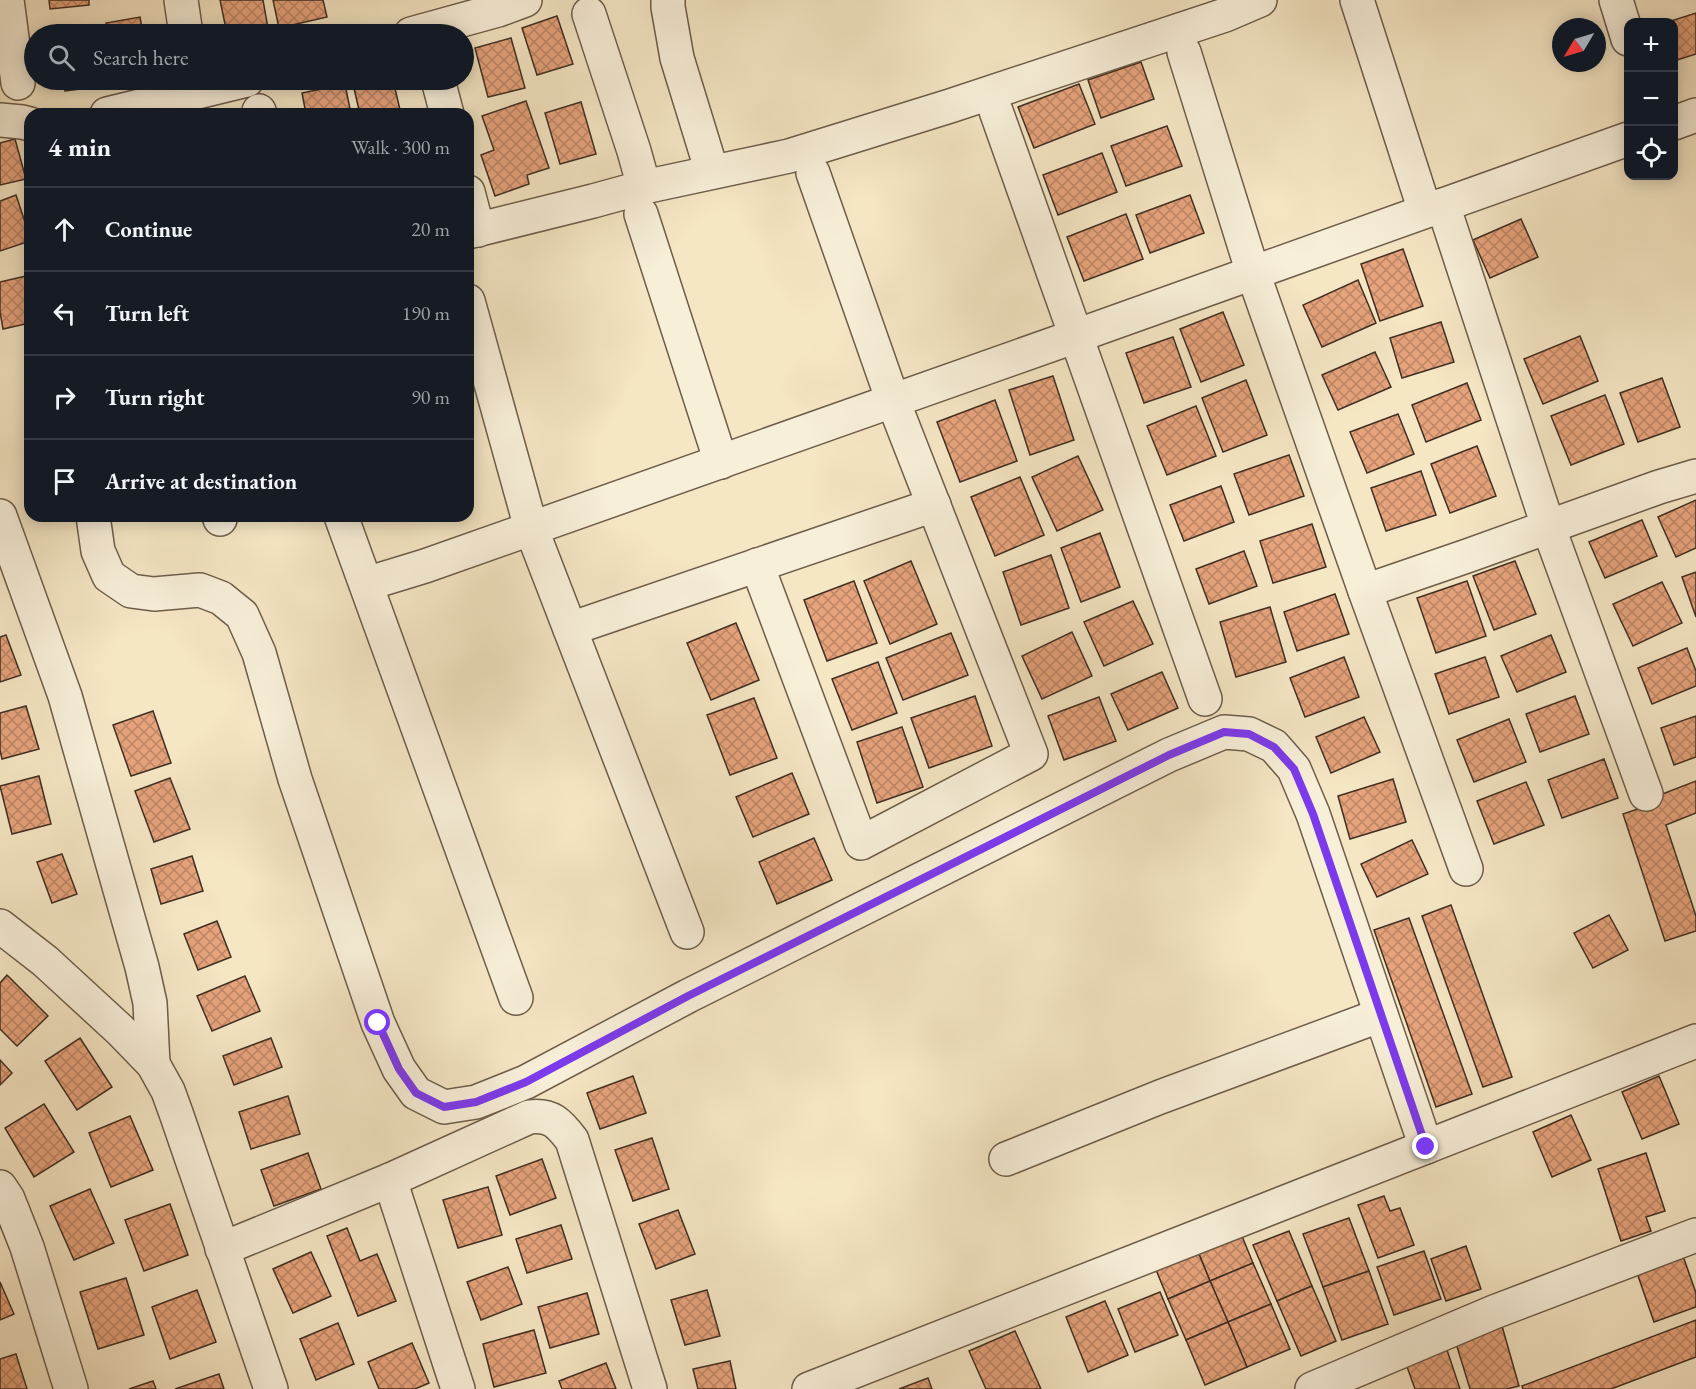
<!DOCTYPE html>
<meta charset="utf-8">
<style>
:root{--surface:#171b24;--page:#20242c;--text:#f1f3f6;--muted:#9ea1a6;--line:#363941}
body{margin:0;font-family:"EB Garamond",serif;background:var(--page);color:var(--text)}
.controls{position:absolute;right:18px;top:18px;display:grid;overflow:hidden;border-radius:12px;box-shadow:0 3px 15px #0003}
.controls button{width:54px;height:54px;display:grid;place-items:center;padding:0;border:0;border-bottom:2px solid var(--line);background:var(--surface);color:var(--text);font:30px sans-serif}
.compass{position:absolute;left:1552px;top:18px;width:54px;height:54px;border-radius:50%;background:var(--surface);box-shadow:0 3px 15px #0003;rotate:232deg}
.stop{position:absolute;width:18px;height:18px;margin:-14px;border:4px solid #7c3aed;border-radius:50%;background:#fff}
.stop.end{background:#7c3aed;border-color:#fff;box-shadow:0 2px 6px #0008}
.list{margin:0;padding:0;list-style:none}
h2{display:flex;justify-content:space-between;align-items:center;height:78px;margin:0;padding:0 24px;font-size:26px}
h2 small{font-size:20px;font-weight:400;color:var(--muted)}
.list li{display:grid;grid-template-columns:39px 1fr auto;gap:18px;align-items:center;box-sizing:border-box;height:84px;padding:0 24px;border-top:2px solid var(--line)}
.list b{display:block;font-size:22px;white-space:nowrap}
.list em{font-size:20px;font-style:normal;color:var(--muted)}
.icon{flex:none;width:33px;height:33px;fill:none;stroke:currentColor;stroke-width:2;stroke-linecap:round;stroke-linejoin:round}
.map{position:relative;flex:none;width:1696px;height:1389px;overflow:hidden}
.search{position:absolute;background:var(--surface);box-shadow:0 3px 15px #0003;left:24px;top:24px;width:450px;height:66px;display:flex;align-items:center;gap:15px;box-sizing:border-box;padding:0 21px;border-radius:33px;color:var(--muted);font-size:22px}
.panel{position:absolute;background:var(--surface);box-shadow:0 3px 15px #0003;left:24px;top:108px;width:450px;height:414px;border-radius:18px}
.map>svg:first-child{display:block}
</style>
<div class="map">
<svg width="1696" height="1389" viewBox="0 0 1696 1389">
<defs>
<pattern id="building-cross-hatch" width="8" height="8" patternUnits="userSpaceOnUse" patternTransform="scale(1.5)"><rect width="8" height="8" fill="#e6a37c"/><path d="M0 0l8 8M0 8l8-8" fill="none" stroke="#bc8565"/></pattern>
</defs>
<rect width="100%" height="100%" fill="#f5e6c4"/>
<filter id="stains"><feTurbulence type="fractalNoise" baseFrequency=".00333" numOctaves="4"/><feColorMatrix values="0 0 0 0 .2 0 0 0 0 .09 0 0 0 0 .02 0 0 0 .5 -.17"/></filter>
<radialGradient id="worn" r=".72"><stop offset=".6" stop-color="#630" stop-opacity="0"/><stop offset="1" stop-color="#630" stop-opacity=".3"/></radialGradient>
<g fill="url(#building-cross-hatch)" stroke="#402f22" stroke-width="1.5">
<polygon points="49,0 89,0 89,5 50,9"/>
<polygon points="220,0 263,0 269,34 227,34"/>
<polygon points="273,0 323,0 327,17 279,28"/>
<polygon points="1696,13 1696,54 1674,61 1674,22 1668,22"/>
<polygon points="557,16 573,64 537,75 522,28"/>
<polygon points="140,17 143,34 108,34 106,23"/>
<polygon points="511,38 525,88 488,97 475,48"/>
<polygon points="1141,62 1154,99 1101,118 1088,80"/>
<polygon points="63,80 103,80 104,86 65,91"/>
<polygon points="352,80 393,80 401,114 360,114"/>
<polygon points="345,84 351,114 306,114 302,93"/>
<polygon points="1079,84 1095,124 1034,148 1018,107"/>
<polygon points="526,101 549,168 527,175 529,184 495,196 481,155 494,150 482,116"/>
<polygon points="581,102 596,154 560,164 545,113"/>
<polygon points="1167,126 1182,166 1126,186 1111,146"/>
<polygon points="15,139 26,179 0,185 0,143"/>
<polygon points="1102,153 1117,192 1058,215 1043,175"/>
<polygon points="16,195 30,237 30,241 0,251 0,201"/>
<polygon points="1190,195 1204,233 1150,253 1136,215"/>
<polygon points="1126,214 1143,259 1084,281 1067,237"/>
<polygon points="1521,219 1538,257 1490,278 1473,240"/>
<polygon points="1403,249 1423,306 1380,321 1361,264"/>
<polygon points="30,275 30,323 3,329 0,312 0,282"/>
<polygon points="1358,280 1376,323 1322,347 1303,305"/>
<polygon points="1223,312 1244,365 1201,382 1180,329"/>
<polygon points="1441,322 1454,362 1402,378 1390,338"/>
<polygon points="1580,336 1598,381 1543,404 1524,359"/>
<polygon points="1173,337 1191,387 1144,403 1126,353"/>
<polygon points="1375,352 1391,387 1338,410 1322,375"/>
<polygon points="1053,376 1074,440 1030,455 1009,390"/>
<polygon points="1662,378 1680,427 1638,442 1620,393"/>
<polygon points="1246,380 1267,435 1223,452 1202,398"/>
<polygon points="1467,383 1481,420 1426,442 1412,405"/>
<polygon points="1605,395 1624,444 1571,465 1551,416"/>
<polygon points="995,400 1017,461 960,482 937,422"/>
<polygon points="1196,406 1216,456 1167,475 1147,426"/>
<polygon points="1398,414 1414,454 1367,473 1350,432"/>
<polygon points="1477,446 1496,496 1450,513 1431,464"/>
<polygon points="1289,455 1304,496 1249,515 1234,474"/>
<polygon points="1078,456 1103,510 1057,531 1032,477"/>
<polygon points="1421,471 1436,515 1386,531 1371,488"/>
<polygon points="1020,477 1044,535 995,556 971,497"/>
<polygon points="1221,486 1234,522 1184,541 1170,505"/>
<polygon points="1696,500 1696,548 1676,557 1658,517"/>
<polygon points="1642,520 1657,556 1605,578 1589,542"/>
<polygon points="1312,524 1326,567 1273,583 1260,541"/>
<polygon points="1100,533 1120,587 1081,602 1061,548"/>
<polygon points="1244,551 1257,586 1209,604 1196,569"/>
<polygon points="1051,555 1069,608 1021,625 1003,572"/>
<polygon points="911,561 937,624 890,644 864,581"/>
<polygon points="1515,561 1536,614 1494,630 1473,576"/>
<polygon points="1696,572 1696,617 1682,577"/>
<polygon points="854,581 877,643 827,661 804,600"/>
<polygon points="1467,581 1486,636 1436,653 1417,598"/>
<polygon points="1662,582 1682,623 1633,646 1613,604"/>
<polygon points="1335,594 1349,634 1297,651 1284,612"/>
<polygon points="1133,601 1153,644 1104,666 1084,622"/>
<polygon points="1270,607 1286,662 1236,677 1220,622"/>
<polygon points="736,623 759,680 711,700 687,643"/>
<polygon points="1072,632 1092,676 1042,699 1022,656"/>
<polygon points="951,633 968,675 903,700 886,658"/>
<polygon points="6,635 21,675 0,682 0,637"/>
<polygon points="1551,635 1566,672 1517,692 1501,656"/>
<polygon points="1687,648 1696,671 1696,686 1652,704 1638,668"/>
<polygon points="1344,657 1359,697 1305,717 1290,678"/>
<polygon points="1485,657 1499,697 1449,714 1435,674"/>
<polygon points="878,662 897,713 852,730 832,679"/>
<polygon points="1162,672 1178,708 1128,730 1111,694"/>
<polygon points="975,696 992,746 929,768 911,718"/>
<polygon points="1575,696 1589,734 1540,752 1526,714"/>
<polygon points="1099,697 1116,741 1064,760 1048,716"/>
<polygon points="754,698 777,758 730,775 707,715"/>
<polygon points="26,706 39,749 2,759 0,750 0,713"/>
<polygon points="153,711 171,763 131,776 113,725"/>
<polygon points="1696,716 1696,757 1674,765 1661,728"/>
<polygon points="1364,717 1380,752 1331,773 1316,737"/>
<polygon points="1509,719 1526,762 1474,782 1457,740"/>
<polygon points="902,727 923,787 877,803 857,742"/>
<polygon points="1604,759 1618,798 1562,818 1548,780"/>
<polygon points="792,773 809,814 753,837 736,797"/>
<polygon points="39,776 51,824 12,834 0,786"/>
<polygon points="170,778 190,829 154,842 135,791"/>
<polygon points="1393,779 1406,822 1350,839 1338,796"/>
<polygon points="1696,781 1696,813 1666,825 1696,916 1696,931 1665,941 1623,814 1641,808 1639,803"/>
<polygon points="1526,782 1544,825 1494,844 1477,801"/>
<polygon points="814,838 832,880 777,904 759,862"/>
<polygon points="1412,840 1428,874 1377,897 1361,864"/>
<polygon points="62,854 77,894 52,903 37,862"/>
<polygon points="192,856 203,891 161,904 151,869"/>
<polygon points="1451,905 1512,1077 1483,1087 1422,916"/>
<polygon points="1609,915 1628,950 1593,968 1574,933"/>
<polygon points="1409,918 1472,1094 1436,1107 1374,930"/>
<polygon points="217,921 231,957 198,970 184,934"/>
<polygon points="7,975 48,1016 17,1046 0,1029 0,983"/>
<polygon points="245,976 260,1011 212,1031 197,996"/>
<polygon points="80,1038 112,1087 77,1110 45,1061"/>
<polygon points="271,1038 282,1067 234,1085 223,1056"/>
<polygon points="0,1060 12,1073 0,1085"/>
<polygon points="633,1076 646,1113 600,1129 587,1093"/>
<polygon points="1659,1076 1679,1124 1642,1139 1622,1092"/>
<polygon points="288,1096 300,1134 251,1149 239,1112"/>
<polygon points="44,1104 74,1152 34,1177 5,1128"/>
<polygon points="1571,1115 1591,1160 1552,1177 1533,1132"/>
<polygon points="130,1116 153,1170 111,1187 89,1133"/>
<polygon points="652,1138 669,1189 633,1201 615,1150"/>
<polygon points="308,1153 321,1189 274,1206 261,1170"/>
<polygon points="1646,1153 1665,1211 1646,1217 1651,1231 1621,1241 1598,1169"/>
<polygon points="542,1159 556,1198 510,1215 496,1176"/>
<polygon points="488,1187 502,1235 458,1248 443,1200"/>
<polygon points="90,1189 114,1243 74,1260 50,1206"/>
<polygon points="1384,1196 1390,1211 1400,1208 1414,1245 1378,1258 1358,1205"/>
<polygon points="170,1204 188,1255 144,1271 125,1220"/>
<polygon points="678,1210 695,1254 656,1269 639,1224"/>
<polygon points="1349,1218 1369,1271 1323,1287 1303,1234"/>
<polygon points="1237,1224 1253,1263 1210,1281 1194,1242"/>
<polygon points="561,1225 572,1259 527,1273 516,1239"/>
<polygon points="347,1228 360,1261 377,1254 396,1301 358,1316 327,1236"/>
<polygon points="1289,1231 1312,1286 1277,1301 1253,1245"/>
<polygon points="1194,1242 1210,1281 1168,1299 1152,1260"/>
<polygon points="1466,1246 1481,1289 1446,1301 1431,1259"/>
<polygon points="1424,1251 1441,1299 1394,1315 1377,1267"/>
<polygon points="311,1252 331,1296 293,1313 273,1269"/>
<polygon points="1683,1256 1696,1293 1696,1307 1654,1322 1637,1273"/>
<polygon points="1253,1263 1271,1304 1228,1322 1210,1281"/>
<polygon points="508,1267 522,1304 481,1320 467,1282"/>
<polygon points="1369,1271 1388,1324 1342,1340 1323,1287"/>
<polygon points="126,1278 144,1335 98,1349 80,1292"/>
<polygon points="1210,1281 1228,1322 1186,1340 1168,1299"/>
<polygon points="0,1282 14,1314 0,1320"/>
<polygon points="1312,1286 1336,1341 1301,1356 1277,1301"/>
<polygon points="197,1290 216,1342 170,1359 152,1307"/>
<polygon points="707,1290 720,1336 685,1345 671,1300"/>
<polygon points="1160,1292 1178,1335 1135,1352 1118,1309"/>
<polygon points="587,1293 599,1334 550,1348 538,1307"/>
<polygon points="1105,1301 1128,1355 1088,1372 1066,1317"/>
<polygon points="1271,1304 1290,1349 1247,1367 1228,1322"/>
<polygon points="1696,1320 1696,1357 1611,1389 1523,1389 1522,1386"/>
<polygon points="1228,1322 1247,1367 1205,1385 1186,1340"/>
<polygon points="338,1323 354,1364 316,1380 300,1339"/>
<polygon points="1502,1326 1519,1386 1507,1389 1470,1389 1455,1340"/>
<polygon points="534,1330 546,1373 494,1387 483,1344"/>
<polygon points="1015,1331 1041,1389 986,1389 969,1351"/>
<polygon points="412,1343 429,1383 415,1389 379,1389 368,1362"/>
<polygon points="1447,1350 1460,1389 1415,1389 1406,1364"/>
<polygon points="16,1354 27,1389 0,1389 0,1359"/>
<polygon points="730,1361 736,1389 698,1389 693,1369"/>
<polygon points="606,1363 616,1389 562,1389 559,1381"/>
<polygon points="219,1374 224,1389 175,1389"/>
<polygon points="928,1378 932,1389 899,1389"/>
<polygon points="153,1381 156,1389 129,1389"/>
</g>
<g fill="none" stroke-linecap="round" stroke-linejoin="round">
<defs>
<g id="minor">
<polyline points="7,0 18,83"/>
<polyline points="181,0 186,34"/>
<polyline points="668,0 668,7 677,58 712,172"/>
<polyline points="1357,0 1425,211"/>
<polyline points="1616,0 1628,39"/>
<polyline points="411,34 498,10 525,0"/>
<polyline points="1184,52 1253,273 1365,591 1466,869"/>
<polyline points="438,80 447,114"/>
<polyline points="259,111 260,114"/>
<polyline points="996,111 1205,699"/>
<polyline points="107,114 247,80"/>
<polyline points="0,120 22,122 30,124"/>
<polyline points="1674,123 1696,115"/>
<polyline points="644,187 789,156 950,106 1225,15 1260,0"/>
<polyline points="468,192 478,230"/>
<polyline points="1443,205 1548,526 1646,794"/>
<polyline points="641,214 721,462"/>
<polyline points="468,232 593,201 644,187 634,151 589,14"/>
<polyline points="468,301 531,528 687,932"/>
<polyline points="0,516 65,696 142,967 150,1003 153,1064"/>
<polyline points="93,516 98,551 109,576 131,591 154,594 200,590 221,598 242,615 259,653 295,779 378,1023 399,1069 416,1093 444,1107 476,1102 526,1082 688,996 1169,755 1224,732 1249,734 1274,746 1294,769 1313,814 1426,1147"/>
<polyline points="220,516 220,519"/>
<polyline points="341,516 516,998"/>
<polyline points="757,565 861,843 1031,754 893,401 813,173"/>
<polyline points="366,584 425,566 1076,336 1628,139"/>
<polyline points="1365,591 1467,556 1659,487 1696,476"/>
<polyline points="570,629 934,505"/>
<polyline points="0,926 45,961 120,1030 153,1064 168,1091 176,1113 271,1389"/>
<polyline points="1006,1159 1160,1097 1381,1015"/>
<polyline points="390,1180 458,1389"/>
<polyline points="0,1187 8,1199 27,1247 71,1389"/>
<path d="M 222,1249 L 390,1180 L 529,1117 C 551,1114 559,1123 572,1140 L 650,1389"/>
<polyline points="809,1389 1696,1041"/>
<polyline points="1312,1389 1494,1312 1696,1235"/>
</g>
</defs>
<use href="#minor" stroke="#6d5d4a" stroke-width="36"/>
<use href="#minor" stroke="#f8efd9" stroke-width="33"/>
</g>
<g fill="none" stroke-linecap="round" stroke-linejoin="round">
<polyline stroke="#7c3aed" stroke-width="8" points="378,1023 399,1069 416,1093 444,1107 476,1102 526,1082 688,996 1169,755 1224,732 1249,734 1274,747 1294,769 1313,814 1426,1147"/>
</g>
<rect width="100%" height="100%" filter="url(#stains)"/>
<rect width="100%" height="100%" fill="url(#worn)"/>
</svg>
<div class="controls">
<button>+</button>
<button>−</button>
<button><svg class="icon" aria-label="locate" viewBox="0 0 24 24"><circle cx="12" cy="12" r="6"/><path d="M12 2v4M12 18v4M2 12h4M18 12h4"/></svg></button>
</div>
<svg class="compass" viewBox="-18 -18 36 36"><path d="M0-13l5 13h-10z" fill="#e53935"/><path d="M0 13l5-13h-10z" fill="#9ea1a6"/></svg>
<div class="stop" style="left:378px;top:1023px"></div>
<div class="stop end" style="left:1426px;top:1147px"></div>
<div class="search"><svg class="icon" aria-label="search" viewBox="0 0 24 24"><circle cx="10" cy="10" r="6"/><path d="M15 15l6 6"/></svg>Search here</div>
<section class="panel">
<h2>4 min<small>Walk · 300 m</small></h2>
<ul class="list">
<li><svg class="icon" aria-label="ahead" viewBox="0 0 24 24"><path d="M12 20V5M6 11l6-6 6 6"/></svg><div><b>Continue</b></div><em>20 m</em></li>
<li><svg class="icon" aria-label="left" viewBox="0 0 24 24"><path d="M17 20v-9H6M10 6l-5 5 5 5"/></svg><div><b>Turn left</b></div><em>190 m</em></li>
<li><svg class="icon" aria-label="right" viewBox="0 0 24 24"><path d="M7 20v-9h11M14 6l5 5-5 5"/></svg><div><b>Turn right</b></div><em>90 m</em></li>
<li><svg class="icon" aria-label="arrive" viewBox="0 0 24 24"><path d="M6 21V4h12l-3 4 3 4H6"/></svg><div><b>Arrive at destination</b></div></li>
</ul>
</section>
</div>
